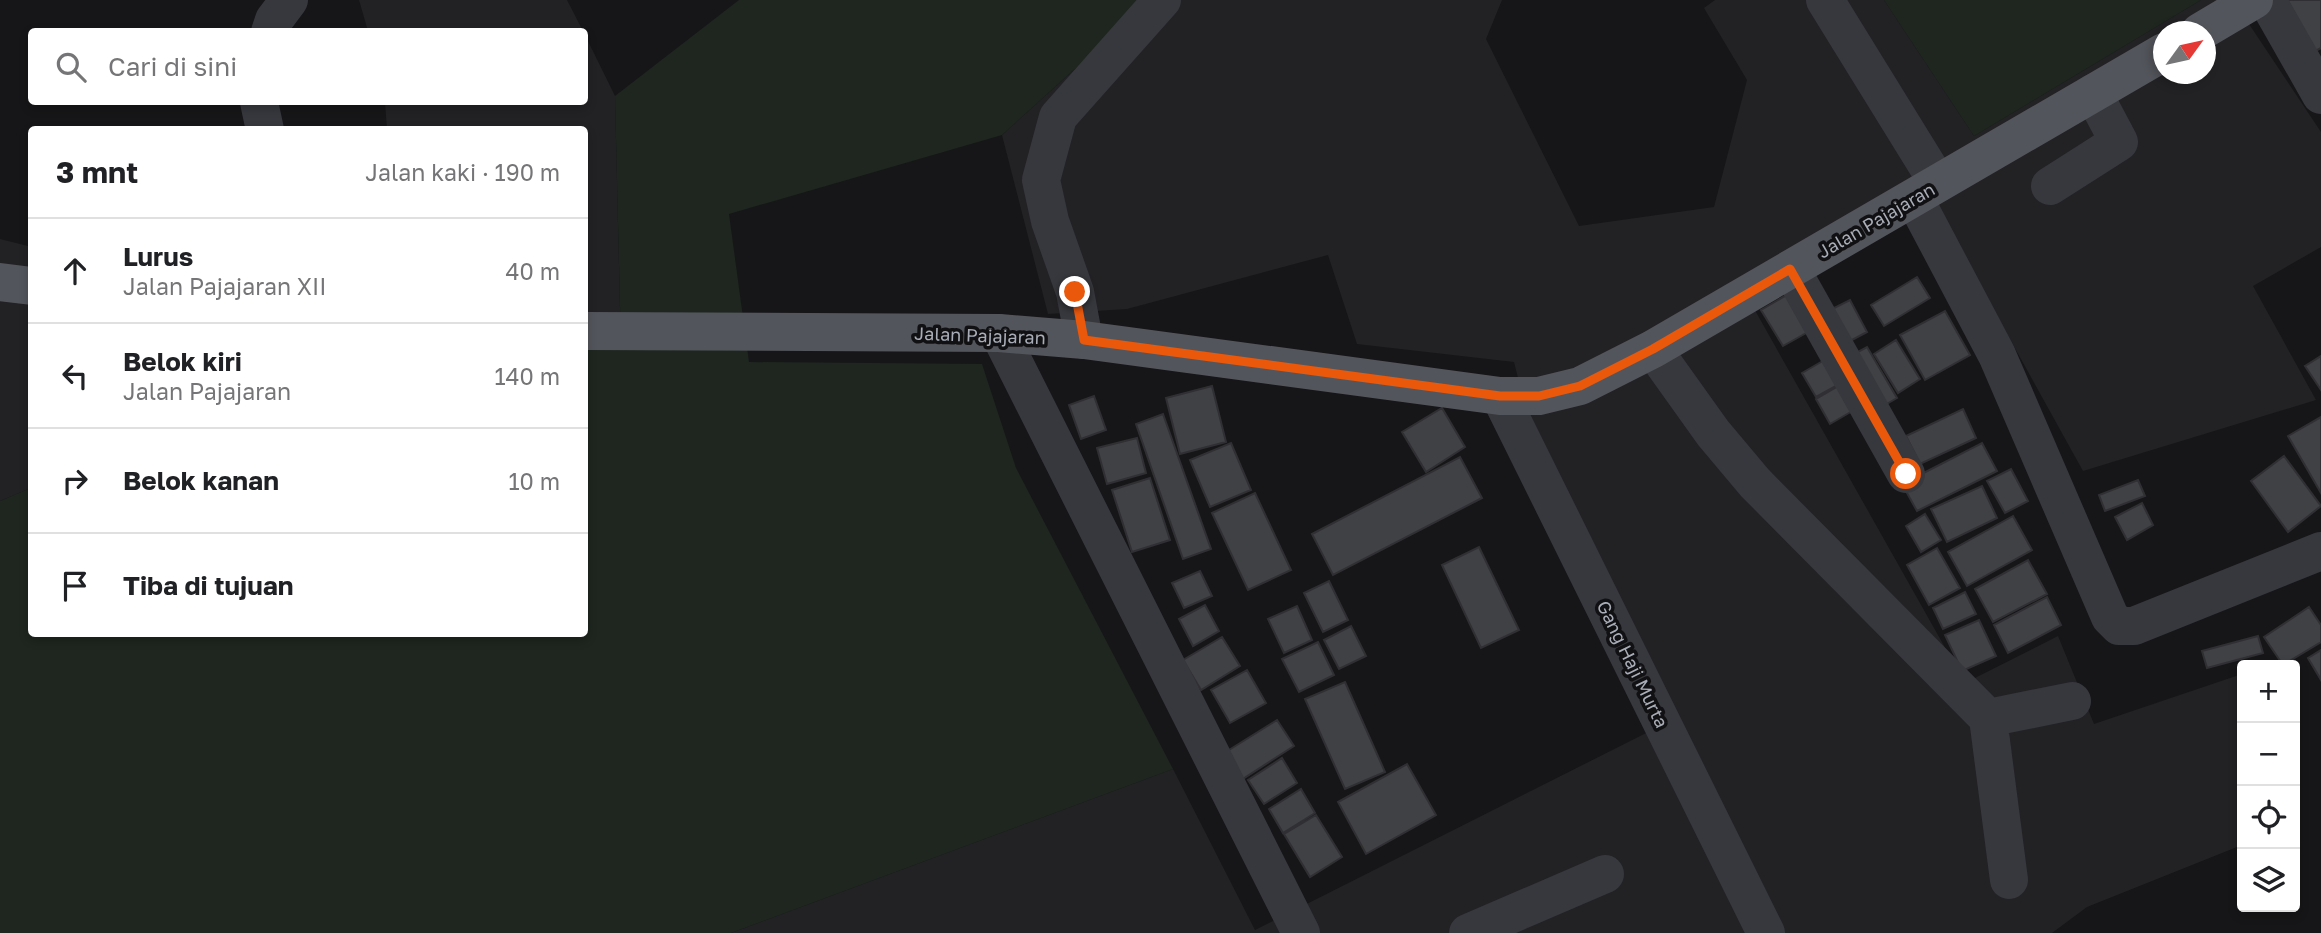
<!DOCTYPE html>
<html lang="id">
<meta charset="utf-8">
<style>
:root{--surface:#fff;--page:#f2f2f2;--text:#202124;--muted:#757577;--line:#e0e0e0}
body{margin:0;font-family:"Golos Text",sans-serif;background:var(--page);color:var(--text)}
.controls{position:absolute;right:21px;bottom:21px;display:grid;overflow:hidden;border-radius:7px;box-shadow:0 4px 10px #0003}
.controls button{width:63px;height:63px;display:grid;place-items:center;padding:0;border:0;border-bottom:2px solid var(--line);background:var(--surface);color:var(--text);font:35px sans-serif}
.compass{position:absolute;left:2153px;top:21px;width:63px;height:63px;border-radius:50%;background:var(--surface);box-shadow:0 4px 10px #0003;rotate:57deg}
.stop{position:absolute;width:21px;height:21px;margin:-16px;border:5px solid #ea580c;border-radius:50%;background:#fff}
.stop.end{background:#ea580c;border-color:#fff;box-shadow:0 2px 7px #0008}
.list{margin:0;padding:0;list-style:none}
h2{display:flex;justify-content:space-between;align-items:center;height:91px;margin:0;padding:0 28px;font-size:30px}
h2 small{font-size:23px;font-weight:400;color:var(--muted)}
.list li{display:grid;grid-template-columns:46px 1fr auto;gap:21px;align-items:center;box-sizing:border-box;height:105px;padding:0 28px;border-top:2px solid var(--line)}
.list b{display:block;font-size:26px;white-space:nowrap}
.list p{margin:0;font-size:23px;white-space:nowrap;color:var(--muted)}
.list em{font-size:23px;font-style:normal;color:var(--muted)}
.icon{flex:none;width:38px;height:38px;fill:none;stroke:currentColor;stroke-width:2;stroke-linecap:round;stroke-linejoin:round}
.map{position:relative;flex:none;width:2321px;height:933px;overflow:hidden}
.search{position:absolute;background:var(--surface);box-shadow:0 4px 10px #0003;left:28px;top:28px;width:560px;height:77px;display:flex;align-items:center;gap:18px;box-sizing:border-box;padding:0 24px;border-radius:7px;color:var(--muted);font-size:26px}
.panel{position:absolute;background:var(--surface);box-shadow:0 4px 10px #0003;left:28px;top:126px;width:560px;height:511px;border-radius:7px}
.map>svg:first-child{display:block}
.built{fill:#222225;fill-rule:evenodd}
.green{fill:#1e261f}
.building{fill:#404145;stroke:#303034;stroke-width:2}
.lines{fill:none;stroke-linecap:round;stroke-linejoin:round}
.minor{stroke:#37383d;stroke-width:38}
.major{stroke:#53555c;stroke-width:38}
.route{stroke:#ea580c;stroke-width:9}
.labels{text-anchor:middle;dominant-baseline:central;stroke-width:7;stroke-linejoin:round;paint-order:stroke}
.street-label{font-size:18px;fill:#a8adb8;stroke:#111113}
</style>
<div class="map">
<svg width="2321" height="933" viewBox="0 0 2321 933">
<rect width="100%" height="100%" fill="#161618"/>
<!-- built -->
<path class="built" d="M 359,0 L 567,0 L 583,31 L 368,31 Z
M 1151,0 L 1502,0 L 1486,39 L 1579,226 L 1714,207 L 1747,80 L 1704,8 L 1715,0 L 1884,0 L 1974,136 L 2201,0 L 2233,0 L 2321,132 L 2321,247 L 2253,286 L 2316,400 L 2083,471 L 1934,202 L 1752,305 L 1965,683 L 2058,636 L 2094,724 L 2242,674 L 2242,845 L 2087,907 L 2052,933 L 731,933 L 1173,769 L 1255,930 L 1666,723 L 1559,540 L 1514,362 L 1357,344 L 1328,255 L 1127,309 L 1048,314 L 1002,135 ZM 2164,32 L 2206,32 L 2206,74 L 2164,74 Z
M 585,35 L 615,96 L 621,349 L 585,350 L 584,130 L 387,129 L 385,102 L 584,102 Z
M 0,239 L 32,247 L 31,488 L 0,501 Z"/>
<!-- green -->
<path class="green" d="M 739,0 L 1151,0 L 1002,135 L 729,214 L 749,362 L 982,364 L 1016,468 L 1173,769 L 731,933 L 0,933 L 0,501 L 31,488 L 32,634 L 584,634 L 585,350 L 621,348 L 615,96 Z
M 1884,0 L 2201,0 L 1974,136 Z"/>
<!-- building -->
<path class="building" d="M 2289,0 L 2321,0 L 2321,48 L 2310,54 L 2284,3 Z
M 1917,277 L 1930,298 L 1884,326 L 1871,305 Z
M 1795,290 L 1817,327 L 1783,346 L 1761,310 Z
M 1850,300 L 1867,332 L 1839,347 L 1822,314 Z
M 1945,311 L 1970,355 L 1925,380 L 1900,335 Z
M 1896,340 L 1920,379 L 1898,393 L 1874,354 Z
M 1867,347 L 1897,398 L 1873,412 L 1843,360 Z
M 1833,355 L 1847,380 L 1816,397 L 1802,373 Z
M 2321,356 L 2321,390 L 2305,366 Z
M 1847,381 L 1861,406 L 1830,424 L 1816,399 Z
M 1212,386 L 1226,442 L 1180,454 L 1166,398 Z
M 1094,396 L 1106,430 L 1081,439 L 1069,405 Z
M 1442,408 L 1465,447 L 1426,472 L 1402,432 Z
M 1963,409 L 1976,438 L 1920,464 L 1906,436 Z
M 1163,414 L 1211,549 L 1183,559 L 1136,424 Z
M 2321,417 L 2321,493 L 2288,436 Z
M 1137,438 L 1146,473 L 1107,484 L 1097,448 Z
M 1231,443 L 1251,490 L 1210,507 L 1190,460 Z
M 1982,443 L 1997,471 L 1917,511 L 1902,484 Z
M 2284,456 L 2321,506 L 2288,532 L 2251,481 Z
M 1460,457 L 1482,498 L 1333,575 L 1312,534 Z
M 2011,469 L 2028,501 L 2005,513 L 1987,481 Z
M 1150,478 L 1170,540 L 1132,552 L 1112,490 Z
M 2138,480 L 2145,496 L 2105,511 L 2099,495 Z
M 1982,486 L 1997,518 L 1947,542 L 1931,509 Z
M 1255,493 L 1291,570 L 1248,590 L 1212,513 Z
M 2142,503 L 2153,525 L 2127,540 L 2115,517 Z
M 1925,514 L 1941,540 L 1921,552 L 1906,526 Z
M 2013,516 L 2032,550 L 1967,586 L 1948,552 Z
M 1479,547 L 1519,630 L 1481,648 L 1442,565 Z
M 1937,548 L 1960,588 L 1929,605 L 1907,565 Z
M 2028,560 L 2047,594 L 1993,622 L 1975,589 Z
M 1200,571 L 1212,596 L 1184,608 L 1172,583 Z
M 1329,581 L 1348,620 L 1323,632 L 1304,593 Z
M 1965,592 L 1976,614 L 1943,629 L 1933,608 Z
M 2047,597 L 2061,625 L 2008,653 L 1994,625 Z
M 1205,605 L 1219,631 L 1193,646 L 1179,619 Z
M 1297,606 L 1312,640 L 1284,653 L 1268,619 Z
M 2309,607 L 2321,625 L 2321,642 L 2283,665 L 2264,637 Z
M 1979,620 L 1996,656 L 1962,671 L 1945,635 Z
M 1351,626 L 1366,656 L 1339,669 L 1324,640 Z
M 2258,636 L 2263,653 L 2207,668 L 2202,651 Z
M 1222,637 L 1240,666 L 1201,690 L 1183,660 Z
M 1318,642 L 1334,675 L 1299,692 L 1282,659 Z
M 2321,650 L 2321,680 L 2308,658 Z
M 1247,670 L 1266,703 L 1230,723 L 1211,690 Z
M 1345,682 L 1385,772 L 1345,789 L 1305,699 Z
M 1277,720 L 1294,746 L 1238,782 L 1221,755 Z
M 1282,758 L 1297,783 L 1264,804 L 1248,780 Z
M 1407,764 L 1436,815 L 1366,854 L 1338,802 Z
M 1301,789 L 1315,813 L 1283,833 L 1269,809 Z
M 1316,815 L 1342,857 L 1310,877 L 1284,834 Z"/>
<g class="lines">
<!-- minor -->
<path class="minor" d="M 1825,0 L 1938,183
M 2267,0 L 2321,95
M 270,32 L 274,20 L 289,0
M 259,102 L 265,130
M 2050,186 L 2119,142 L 2093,93
M 1914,198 L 1997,355 L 2110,617 L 2119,626 L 2134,626 L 2321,551
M 1791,269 L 1906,474
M 999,333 L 1301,933
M 1084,340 L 1075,292 L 1050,221 L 1041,180 L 1058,117 L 1162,0
M 1653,349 L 1713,433 L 1755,483 L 1988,718 L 2072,701
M 1500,396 L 1766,933
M 1988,718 L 2009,880
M 1468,933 L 1605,874"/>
<!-- major -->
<path class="major" d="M 2200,32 L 2254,0
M 0,282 L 32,286
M 584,331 L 999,333 L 1084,340 L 1500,396 L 1539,396 L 1580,386 L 1653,349 L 2164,52"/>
</g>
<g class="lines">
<!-- route -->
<path class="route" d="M 1075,292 L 1084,340 L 1500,396 L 1539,396 L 1580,386 L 1653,349 L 1790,269 L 1906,474"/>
</g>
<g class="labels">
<!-- street labels -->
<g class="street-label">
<text transform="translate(1876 220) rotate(-30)">Jalan Pajajaran</text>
<text transform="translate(980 335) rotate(2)">Jalan Pajajaran</text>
<text transform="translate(1633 664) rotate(64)">Gang Haji Murta</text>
</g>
</g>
</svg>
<div class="controls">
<button>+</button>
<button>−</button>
<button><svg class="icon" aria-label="locate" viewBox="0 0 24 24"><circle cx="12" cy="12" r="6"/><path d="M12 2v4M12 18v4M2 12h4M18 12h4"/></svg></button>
<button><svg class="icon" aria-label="layers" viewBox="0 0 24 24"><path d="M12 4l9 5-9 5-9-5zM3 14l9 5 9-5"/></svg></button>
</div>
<svg class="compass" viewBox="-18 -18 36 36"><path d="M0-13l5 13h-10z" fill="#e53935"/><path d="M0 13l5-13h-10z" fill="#757577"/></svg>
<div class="stop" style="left:1906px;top:474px"></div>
<div class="stop end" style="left:1075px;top:292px"></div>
<div class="search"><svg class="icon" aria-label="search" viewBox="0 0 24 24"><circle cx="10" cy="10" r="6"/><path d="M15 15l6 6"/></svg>Cari di sini</div>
<section class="panel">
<h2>3 mnt<small>Jalan kaki · 190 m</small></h2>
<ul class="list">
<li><svg class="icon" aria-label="ahead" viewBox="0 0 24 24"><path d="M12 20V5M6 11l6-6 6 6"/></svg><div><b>Lurus</b><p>Jalan Pajajaran XII</p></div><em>40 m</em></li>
<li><svg class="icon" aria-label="left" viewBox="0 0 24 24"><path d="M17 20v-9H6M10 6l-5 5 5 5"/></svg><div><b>Belok kiri</b><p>Jalan Pajajaran</p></div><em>140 m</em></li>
<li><svg class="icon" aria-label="right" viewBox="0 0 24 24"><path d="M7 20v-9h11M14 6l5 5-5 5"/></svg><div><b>Belok kanan</b></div><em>10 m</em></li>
<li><svg class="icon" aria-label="arrive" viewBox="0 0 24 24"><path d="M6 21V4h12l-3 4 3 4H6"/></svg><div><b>Tiba di tujuan</b></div></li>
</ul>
</section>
</div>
